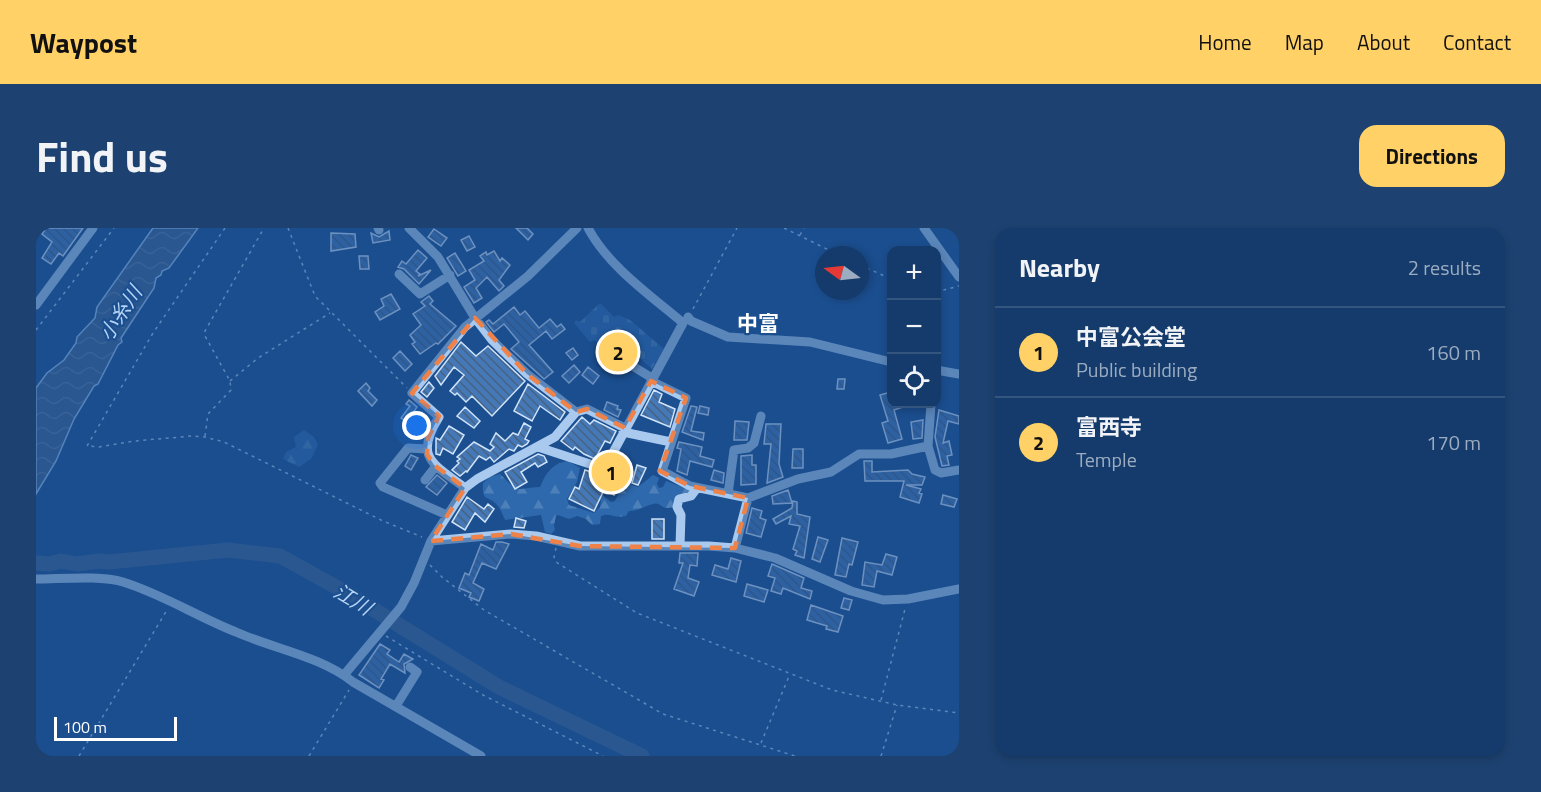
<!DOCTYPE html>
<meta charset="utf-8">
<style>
:root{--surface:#143b6b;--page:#1d4271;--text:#f1f3f6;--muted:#9dadc1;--line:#33557e;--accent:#ffd166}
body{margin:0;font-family:"Titillium Web","Noto Sans JP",sans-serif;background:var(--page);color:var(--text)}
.controls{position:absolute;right:18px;top:18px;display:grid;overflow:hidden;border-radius:12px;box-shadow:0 3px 9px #0003}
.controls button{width:54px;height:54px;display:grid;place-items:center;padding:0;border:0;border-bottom:2px solid var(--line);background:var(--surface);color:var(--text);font:30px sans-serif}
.compass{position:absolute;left:779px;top:18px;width:54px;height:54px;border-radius:50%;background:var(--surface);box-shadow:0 3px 9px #0003;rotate:285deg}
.scale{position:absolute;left:18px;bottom:15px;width:123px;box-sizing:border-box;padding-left:6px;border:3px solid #fff;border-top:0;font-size:16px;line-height:21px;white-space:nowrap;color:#fff;-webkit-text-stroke:4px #1b4f8f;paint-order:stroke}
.you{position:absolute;left:381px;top:198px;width:21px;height:21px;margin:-15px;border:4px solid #fff;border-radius:50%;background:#1a73e8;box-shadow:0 0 0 9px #1a73e833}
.badge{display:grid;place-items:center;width:39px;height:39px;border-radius:50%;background:var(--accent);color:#111;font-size:20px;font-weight:700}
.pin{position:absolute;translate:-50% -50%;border:3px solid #fff;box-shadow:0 2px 6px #0006}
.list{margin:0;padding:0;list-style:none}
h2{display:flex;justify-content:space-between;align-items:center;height:78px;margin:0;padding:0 24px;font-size:26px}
h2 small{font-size:20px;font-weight:400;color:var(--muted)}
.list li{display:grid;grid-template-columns:39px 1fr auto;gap:18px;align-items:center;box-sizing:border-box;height:90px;padding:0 24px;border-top:2px solid var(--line)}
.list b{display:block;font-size:22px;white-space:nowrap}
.list p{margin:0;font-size:20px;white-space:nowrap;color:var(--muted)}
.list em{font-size:20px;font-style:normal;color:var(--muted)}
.icon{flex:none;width:33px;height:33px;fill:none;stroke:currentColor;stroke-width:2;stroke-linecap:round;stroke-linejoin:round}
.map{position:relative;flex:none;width:923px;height:528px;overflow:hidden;border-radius:18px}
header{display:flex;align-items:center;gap:36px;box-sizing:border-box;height:84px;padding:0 30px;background:var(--accent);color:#111}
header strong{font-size:28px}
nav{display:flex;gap:33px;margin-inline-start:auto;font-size:21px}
.intro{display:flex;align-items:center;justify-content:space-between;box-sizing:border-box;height:144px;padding:0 36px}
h1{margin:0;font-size:42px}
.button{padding:15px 27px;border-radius:18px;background:var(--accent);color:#111;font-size:21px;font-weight:700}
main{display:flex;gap:36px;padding:0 36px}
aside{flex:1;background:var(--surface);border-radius:18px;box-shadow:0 3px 9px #0003}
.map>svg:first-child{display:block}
.forest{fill:url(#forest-firs)}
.cemetery{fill:url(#cemetery-stones)}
.water{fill:url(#water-waves);stroke:#9cc4f0;stroke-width:1.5}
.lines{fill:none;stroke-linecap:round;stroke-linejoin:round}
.river{stroke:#3c6290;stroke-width:15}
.building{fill:url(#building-back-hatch);stroke:#cfe3fa;stroke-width:1.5}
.path{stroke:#a9c9ee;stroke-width:1.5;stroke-dasharray:3 4.5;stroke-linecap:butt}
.minor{stroke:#a9c9ee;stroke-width:9}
.marked{fill:none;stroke:#ee8249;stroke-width:4.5;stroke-dasharray:12 8;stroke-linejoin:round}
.labels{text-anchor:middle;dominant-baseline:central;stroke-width:4.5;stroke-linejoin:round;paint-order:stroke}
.water-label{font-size:20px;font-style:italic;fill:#b5d3f5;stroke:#1b4f8f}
.quarter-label{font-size:21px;font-weight:bold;fill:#fff;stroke:#1b4f8f}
</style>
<header>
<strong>Waypost</strong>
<nav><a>Home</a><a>Map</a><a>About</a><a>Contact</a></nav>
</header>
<div class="intro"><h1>Find us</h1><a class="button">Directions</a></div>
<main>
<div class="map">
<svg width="923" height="528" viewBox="0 0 923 528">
<defs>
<pattern id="forest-firs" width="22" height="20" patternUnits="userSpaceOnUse" patternTransform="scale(1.5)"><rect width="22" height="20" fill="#2e69ad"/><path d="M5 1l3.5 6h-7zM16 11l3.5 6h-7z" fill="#4d80b9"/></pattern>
<pattern id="cemetery-stones" width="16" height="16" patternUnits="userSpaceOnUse" patternTransform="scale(1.5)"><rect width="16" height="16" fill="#2e69ad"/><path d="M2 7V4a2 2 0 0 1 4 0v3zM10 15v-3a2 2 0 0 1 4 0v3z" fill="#4d80b9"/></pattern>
<pattern id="water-waves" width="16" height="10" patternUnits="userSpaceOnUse" patternTransform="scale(1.5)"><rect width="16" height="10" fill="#3c6290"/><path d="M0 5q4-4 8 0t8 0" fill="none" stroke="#597aa1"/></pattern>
<pattern id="building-back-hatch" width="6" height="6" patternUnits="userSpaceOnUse" patternTransform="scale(1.5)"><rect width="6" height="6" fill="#4478b7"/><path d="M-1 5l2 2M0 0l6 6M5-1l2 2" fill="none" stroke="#486282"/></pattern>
</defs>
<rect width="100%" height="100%" fill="#1b4f8f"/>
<!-- forest -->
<path class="forest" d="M 268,202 L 278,209 L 282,217 L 275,231 L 263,239 L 247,231 L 250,224 L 260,219 L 258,209 Z
M 532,233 L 544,240 L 541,254 L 531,271 L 533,277 L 558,285 L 564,279 L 565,273 L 562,269 L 564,265 L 575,274 L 579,273 L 587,257 L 593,256 L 602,259 L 617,247 L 623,250 L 621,256 L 623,260 L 627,259 L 630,253 L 654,262 C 649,269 641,281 631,280 C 625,280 624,274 617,276 C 608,278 603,283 593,283 L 590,288 C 578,291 574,284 565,288 L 564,296 L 556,297 L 550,291 L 541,288 L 533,291 L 522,287 L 520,288 L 518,297 L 519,302 L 515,306 L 509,304 L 505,287 L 469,292 C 467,287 465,282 462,278 C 452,266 446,276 447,255 L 454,249 L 464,246 C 485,267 478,260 504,259 C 510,244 517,235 532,233 Z"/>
<!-- cemetery -->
<path class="cemetery" d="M 564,75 L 578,89 L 582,87 L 594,92 L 628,121 L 616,141 L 580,109 L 570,122 L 558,112 L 554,114 L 538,95 L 540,92 L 544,94 Z"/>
<!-- water -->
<path class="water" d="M 117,0 L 162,0 L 133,40 L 126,43 L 125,47 L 120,50 L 118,60 L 85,110 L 86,114 L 82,117 L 62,156 L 58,158 L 38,191 L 20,233 L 0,266 L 0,160 L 11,145 L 28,132 L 40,115 L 41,109 L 59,90 L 61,79 Z"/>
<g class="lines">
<!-- river -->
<path class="river" d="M 0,335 L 13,336 L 25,333 L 41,336 L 63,333 L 73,334 L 192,322 L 244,328 L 311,365 L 463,459 L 606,528"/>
</g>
<!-- building -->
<path class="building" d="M 10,0 L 47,0 L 27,28 L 23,25 L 15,36 L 6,30 L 16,14 L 6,6 Z
M 480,0 L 491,0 L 497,6 L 492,12 Z
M 398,1 L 411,10 L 405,18 L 392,9 Z
M 353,3 L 354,12 L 337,15 L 335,5 L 343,9 Z
M 295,5 L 319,6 L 320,19 L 295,23 Z
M 433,8 L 439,19 L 431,23 L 425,12 Z
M 382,22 L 391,30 L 380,43 L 384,46 L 382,48 L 395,42 L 383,56 L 368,41 L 362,39 L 366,33 L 370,36 Z
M 458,23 L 464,33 L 466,30 L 474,37 L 463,52 L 468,58 L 463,63 L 451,49 L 440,60 L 446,70 L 438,75 L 428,59 L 439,52 L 433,42 L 448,33 L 444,28 L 450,24 L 451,27 Z
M 419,25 L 430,43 L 422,48 L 411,30 Z
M 323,28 L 332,28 L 333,41 L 324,41 Z
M 355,66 L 364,81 L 344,92 L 339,84 L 348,78 L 345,71 Z
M 393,68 L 397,73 L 394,76 L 420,98 L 402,116 L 400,115 L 384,126 L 376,116 L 379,114 L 374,107 L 385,97 L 377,86 L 389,78 L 385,74 Z
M 478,79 L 484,87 L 489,83 L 503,100 L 514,91 L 521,99 L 525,96 L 529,101 L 516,111 L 510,103 L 493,117 L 517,144 L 508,151 L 475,121 L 483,114 L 468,96 L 458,104 L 450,94 L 453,92 L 457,96 Z
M 425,114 L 440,128 L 452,118 L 489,153 L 456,188 L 436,168 L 430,174 L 421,165 L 419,167 L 414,163 L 428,147 L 418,139 L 405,157 L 399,148 Z
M 583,115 L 591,120 L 580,137 L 572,131 Z
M 537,120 L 542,127 L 536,132 L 530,125 Z
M 364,123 L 376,136 L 369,143 L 357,130 Z
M 538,137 L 544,144 L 533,155 L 526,148 Z
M 552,139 L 563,148 L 557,156 L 546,147 Z
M 802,151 L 809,151 L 808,161 L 801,161 Z
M 393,154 L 398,160 L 391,169 L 385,164 Z
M 330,155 L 334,160 L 332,163 L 341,172 L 336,178 L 322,163 Z
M 492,156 L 529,184 L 524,192 L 504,178 L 496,193 L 478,183 Z
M 618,162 L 626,166 L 623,174 L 639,181 L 634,199 L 605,187 Z
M 855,164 L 855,176 L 873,176 L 873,177 L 858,182 L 866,211 L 852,215 L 846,195 L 852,193 L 844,167 Z
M 373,172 L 381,179 L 377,185 L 388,193 L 383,202 L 365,190 L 374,178 L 370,176 Z
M 571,174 L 582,178 L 581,181 L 585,182 L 582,189 L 568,182 Z
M 655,178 L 661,179 L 655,203 L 668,205 L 667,212 L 646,204 Z
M 664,178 L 673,180 L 672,187 L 662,185 Z
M 429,179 L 444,193 L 438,200 L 421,188 Z
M 903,182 L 923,188 L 923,196 L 912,193 L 907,215 L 913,213 L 916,227 L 911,228 L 913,237 L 906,238 L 899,209 Z
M 546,189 L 554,196 L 558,192 L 580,203 L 574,215 L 569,213 L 559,231 L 548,226 L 539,219 L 537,222 L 525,213 Z
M 887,192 L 886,210 L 877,211 L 875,194 Z
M 699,193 L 713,194 L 711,212 L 698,212 Z
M 488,195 L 495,199 L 489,211 L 493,213 L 491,216 L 486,219 L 482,217 L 478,223 L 473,221 L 458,234 L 454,229 L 450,232 L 443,228 L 431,244 L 430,243 L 424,248 L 416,242 L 423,235 L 421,233 L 424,231 L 421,229 L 438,214 L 454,223 L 458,219 L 454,216 L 460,205 L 469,213 L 477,205 L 482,207 Z
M 730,196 L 745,196 L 743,236 L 747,249 L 731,255 L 735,216 L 728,216 Z
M 413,198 L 428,207 L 417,226 L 407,220 L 404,227 L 400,226 L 400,210 L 404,212 Z
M 643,214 L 666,219 L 664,228 L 678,232 L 676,239 L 654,233 L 651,247 L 641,243 L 645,221 L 641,220 Z
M 757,221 L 767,221 L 767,240 L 756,240 Z
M 502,226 L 508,228 L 511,234 L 502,239 L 499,235 L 485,244 L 491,254 L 479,261 L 469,244 Z
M 375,227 L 382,230 L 375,242 L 369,238 Z
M 716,227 L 716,237 L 720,237 L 720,256 L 705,257 L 705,228 Z
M 580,232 L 585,235 L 582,245 L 572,240 Z
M 828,233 L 836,233 L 836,244 L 872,242 L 876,246 L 889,249 L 886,257 L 870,257 L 885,261 L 883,265 L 886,266 L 883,275 L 864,269 L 868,253 L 829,253 Z
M 601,237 L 610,240 L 602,257 L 596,255 Z
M 549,242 L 579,251 L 575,257 L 581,260 L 578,267 L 568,262 L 558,283 L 533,271 L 539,259 L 543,261 Z
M 678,242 L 688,245 L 687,255 L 675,252 Z
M 401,247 L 411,255 L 401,267 L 390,259 Z
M 752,262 L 756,275 L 737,276 L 736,268 Z
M 907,267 L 921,271 L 918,279 L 905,276 Z
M 431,269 L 448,281 L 452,276 L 458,281 L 449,294 L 439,285 L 429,302 L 416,294 Z
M 757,273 L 761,274 L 761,286 L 774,289 L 768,330 L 759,327 L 761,323 L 757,321 L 764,298 L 753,296 L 755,288 L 740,296 L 737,291 L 756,280 Z
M 716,280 L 726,283 L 724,290 L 730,292 L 725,309 L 710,305 Z
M 480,290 L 490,293 L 488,300 L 478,299 Z
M 616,291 L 628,291 L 628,311 L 616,311 Z
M 782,309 L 792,312 L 784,334 L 776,331 Z
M 806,310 L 822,314 L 816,337 L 813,336 L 810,349 L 799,347 Z
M 460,314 L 466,314 L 473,316 L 460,341 L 446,335 L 437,355 L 448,361 L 443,373 L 433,369 L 435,365 L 423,360 L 429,345 L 433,347 L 445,316 L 457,322 Z
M 644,325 L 662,325 L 661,338 L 654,337 L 652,350 L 663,354 L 658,368 L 638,361 L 647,335 L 643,335 Z
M 850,326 L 861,329 L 856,347 L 841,343 L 838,359 L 826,357 L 829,334 L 846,337 Z
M 695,330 L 705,333 L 700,354 L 676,347 L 679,337 L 692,341 Z
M 736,336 L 768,350 L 765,360 L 776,363 L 774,371 L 747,360 L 745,366 L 735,363 L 739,350 L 732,348 Z
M 711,356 L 732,362 L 728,374 L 708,368 Z
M 808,370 L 816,372 L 813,382 L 805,380 Z
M 775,377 L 807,388 L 802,404 L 790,401 L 791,398 L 771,392 Z
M 344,416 L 354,422 L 351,426 L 363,434 L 368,426 L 377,431 L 368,436 L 369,445 L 354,436 L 345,451 L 348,452 L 343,460 L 323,447 Z"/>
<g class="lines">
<!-- path -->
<path class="path" d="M 189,0 L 117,105 L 51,218 L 63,219 L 99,213 L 156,208 L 169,209 L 188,214 L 347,293 L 386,309
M 252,0 L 279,68 L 371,160
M 748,0 L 803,27
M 764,7 L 768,0
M 824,37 L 855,51
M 900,64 L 923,58
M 657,81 L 701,0
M 0,102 L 78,0
M 194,153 L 222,130 L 294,85
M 169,208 L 172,186 L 195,162 L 194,153 L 169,108 L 169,103 L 228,0
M 520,320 L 518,329 L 520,334 L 601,385 L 796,462 L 861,477 L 923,485
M 394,337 L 406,349 L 448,382 L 627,486 L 759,528
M 350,408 L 447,467 L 567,528
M 845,472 L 869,381
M 725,515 L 754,446
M 43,528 L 131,382
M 273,528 L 313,462
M 845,528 L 861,477"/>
<!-- minor -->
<path class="minor" d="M 342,0 L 343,2
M 373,0 L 402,29 L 439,90 L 456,112 L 491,146 L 540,184
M 888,0 L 923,49
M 363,46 L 384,66 L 414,47
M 0,77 L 57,0
M 652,89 L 655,93 L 692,109 L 774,114 L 855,134
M 590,134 L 616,150
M 900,142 L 923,146
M 615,153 L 650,170 L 626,243 L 654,258 L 712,270 L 762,251 L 795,244 L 823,226 L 855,226 L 892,218
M 895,176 L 892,218 L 899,242 L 905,245 L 923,242
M 587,204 L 635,214
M 502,219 L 560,238 L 573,232 L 647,95 C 614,67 572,38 552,0
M 391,221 L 372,220 L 344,255 L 347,259 L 411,287
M 389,252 L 400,238
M 429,260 C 398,236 377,230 403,189 L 376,165 L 429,99 L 492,48 L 541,0
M 692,266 L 698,222 L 712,220 L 718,215 L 725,188
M 395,313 L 475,306 L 500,308 L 544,318 L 673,318 L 699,320 L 739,330 L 815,363 L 847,372 L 872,371 L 923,361
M 644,318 L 645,287 L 641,279 L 643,271 L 655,268 L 661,260
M 699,320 L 712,270
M 0,351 C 25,351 64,347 87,354 C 126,366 162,389 200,404 C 238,421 284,428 317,454 L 445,528
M 308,447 L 365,379 L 378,355 L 395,313 L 429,260 L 441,251 L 519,209 L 540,184 L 551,181 L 589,200
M 360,478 L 381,444 L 374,439"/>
</g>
<!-- marked area -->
<path d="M0 0H923V528H0ZM 439,90 L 491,146 L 540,184 L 551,181 L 589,200 L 615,153 L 650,170 L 624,243 L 654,258 L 712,270 L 699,320 L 544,318 L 475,306 L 395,313 L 429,260 L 398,237 L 391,226 L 392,210 L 403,188 L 376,165 Z" fill="#1b4f8f" fill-opacity=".55" fill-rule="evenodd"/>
<path class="marked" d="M 439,90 L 491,146 L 540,184 L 551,181 L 589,200 L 615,153 L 650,170 L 624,243 L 654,258 L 712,270 L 699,320 L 544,318 L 475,306 L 395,313 L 429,260 L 398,237 L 391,226 L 392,210 L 403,188 L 376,165 Z"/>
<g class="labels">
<!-- water labels -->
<g class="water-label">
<text transform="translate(84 85) rotate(-57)">小糸川</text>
<text transform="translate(317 371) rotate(31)">江川</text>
</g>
<!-- quarter labels -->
<g class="quarter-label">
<text x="722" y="95">中富</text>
</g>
</g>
</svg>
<div class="controls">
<button>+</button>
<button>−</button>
<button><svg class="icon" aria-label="locate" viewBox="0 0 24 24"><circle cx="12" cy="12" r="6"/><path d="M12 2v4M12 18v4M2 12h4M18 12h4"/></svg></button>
</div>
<svg class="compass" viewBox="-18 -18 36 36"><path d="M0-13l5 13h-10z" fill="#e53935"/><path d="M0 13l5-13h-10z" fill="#9dadc1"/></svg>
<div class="scale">100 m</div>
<div class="you"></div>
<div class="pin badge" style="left:575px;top:244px">1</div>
<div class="pin badge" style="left:582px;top:124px">2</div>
</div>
<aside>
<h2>Nearby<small>2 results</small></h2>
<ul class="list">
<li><span class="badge">1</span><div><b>中富公会堂</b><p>Public building</p></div><em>160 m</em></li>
<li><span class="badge">2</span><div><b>富西寺</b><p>Temple</p></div><em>170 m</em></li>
</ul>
</aside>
</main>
